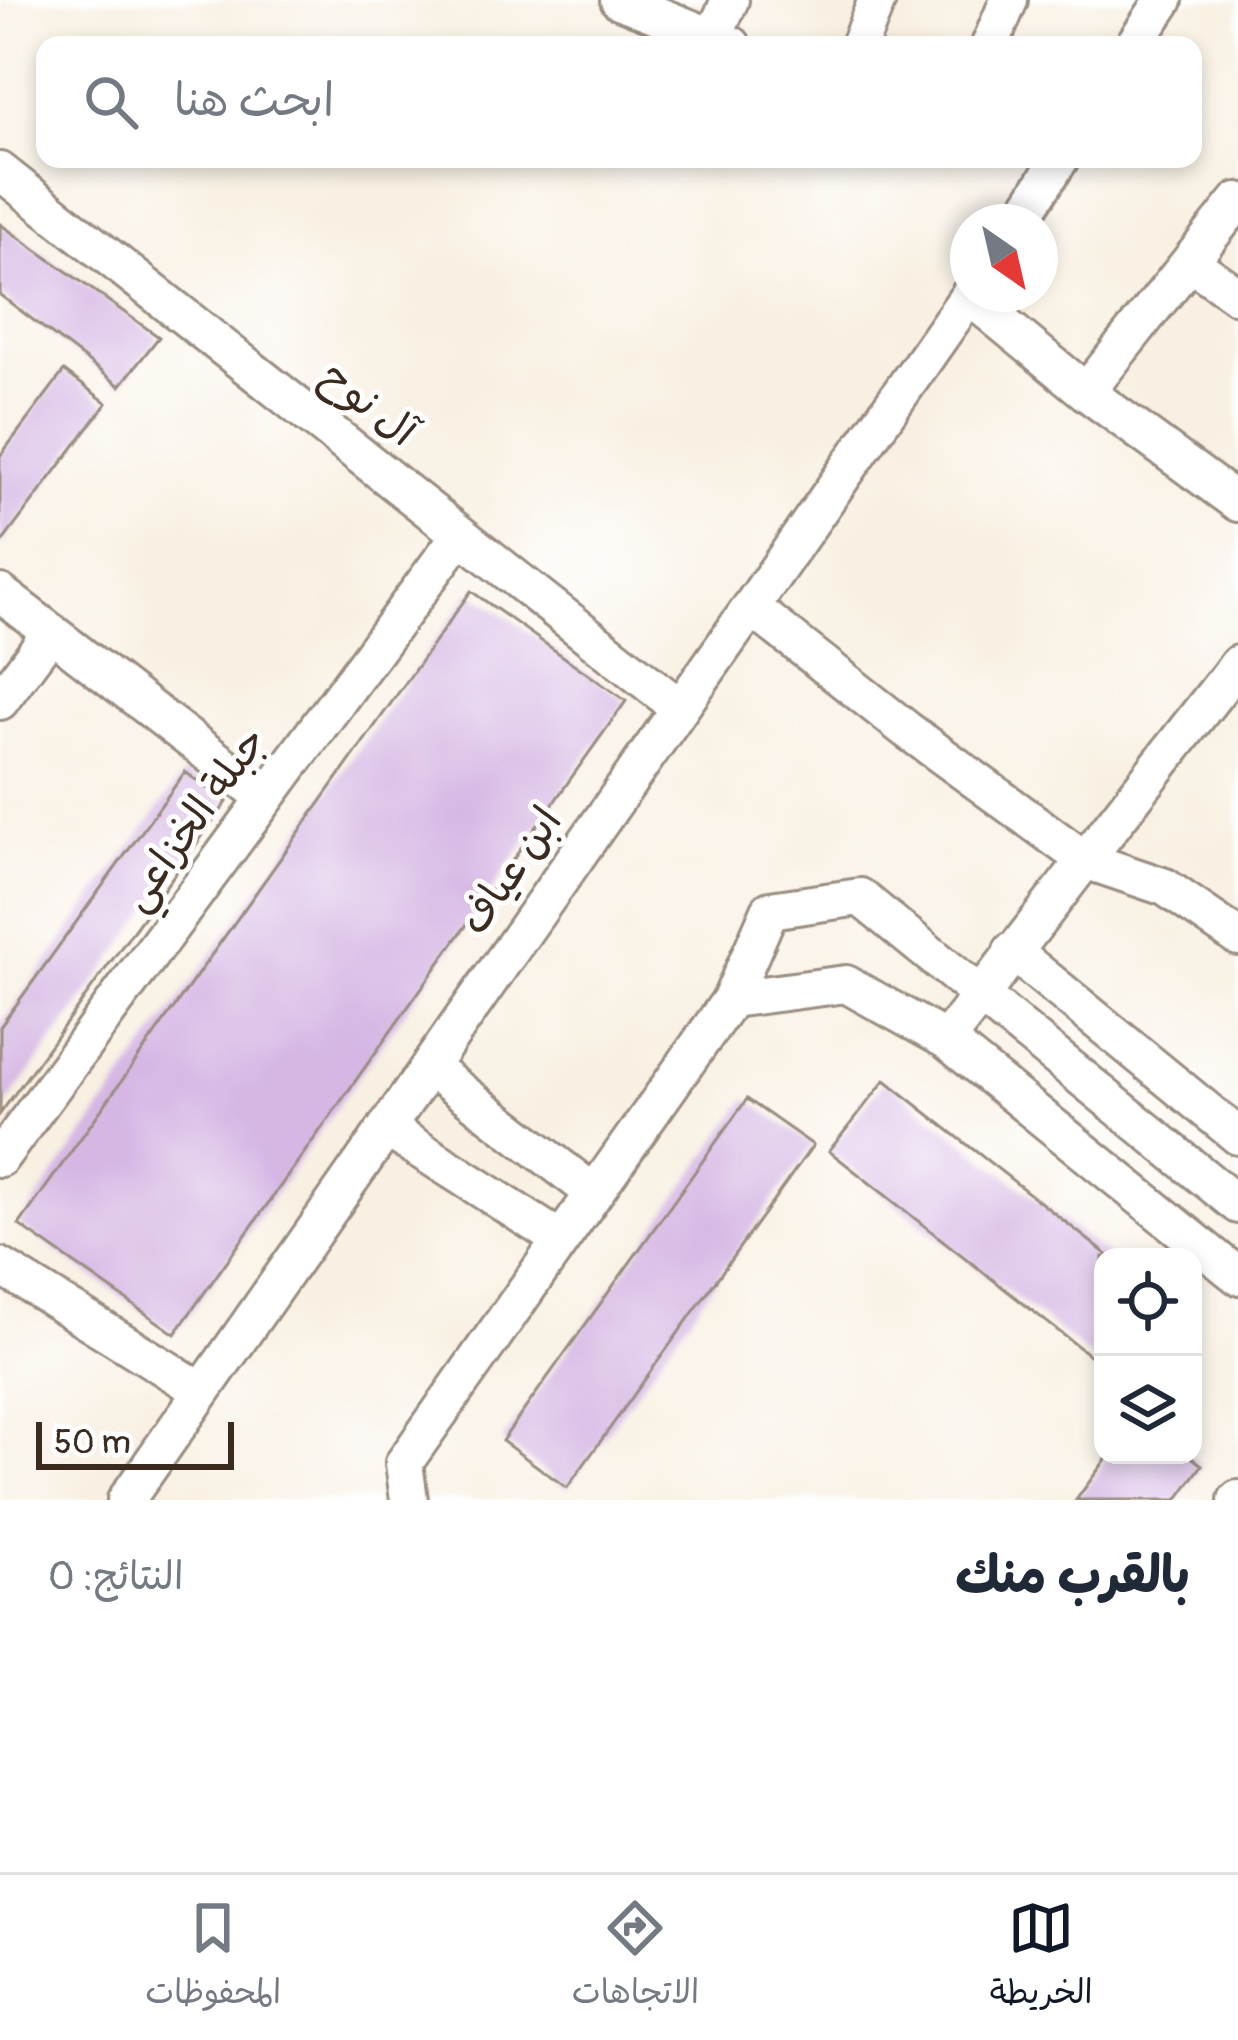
<!DOCTYPE html>
<html lang="ar">
<meta charset="utf-8">
<style>
:root{--surface:#fff;--page:#f2f2f3;--text:#1f2937;--muted:#747a83;--line:#e0e1e3;--accent:#111827}
body{margin:0;font-family:Pangolin,"Playpen Sans Arabic",sans-serif;background:var(--page);color:var(--text);direction:rtl}
.controls{position:absolute;right:36px;bottom:36px;display:grid;overflow:hidden;border-radius:24px;box-shadow:0 6px 18px #0003}
.controls button{width:108px;height:108px;display:grid;place-items:center;padding:0;border:0;border-bottom:3px solid var(--line);background:var(--surface);color:var(--text);font:60px sans-serif}
.compass{position:absolute;left:950px;top:204px;width:108px;height:108px;border-radius:50%;background:var(--surface);box-shadow:0 6px 18px #0003;rotate:146deg}
.scale{position:absolute;left:36px;bottom:30px;width:198px;box-sizing:border-box;padding-left:12px;border:6px solid #3b2a1e;border-top:0;font-size:33px;line-height:42px;white-space:nowrap;color:#3b2a1e;-webkit-text-stroke:9px #fff;paint-order:stroke}
.list{margin:0;padding:0;list-style:none}
h2{display:flex;justify-content:space-between;align-items:center;height:156px;margin:0;padding:0 48px;font-size:51px}
h2 small{font-size:39px;font-weight:400;color:var(--muted)}
.icon{flex:none;width:66px;height:66px;fill:none;stroke:currentColor;stroke-width:2;stroke-linecap:round;stroke-linejoin:round}
.map{position:relative;flex:none;width:1238px;height:1500px;overflow:hidden;direction:ltr}
.search{position:absolute;background:var(--surface);box-shadow:0 6px 18px #0003;left:36px;right:36px;top:36px;height:132px;display:flex;align-items:center;gap:30px;box-sizing:border-box;padding:0 42px;border-radius:24px;color:var(--muted);font-size:45px}
.sheet{height:372px;background:var(--surface)}
nav{display:flex;justify-content:space-around;align-items:center;box-sizing:border-box;height:168px;border-top:3px solid var(--line);background:var(--surface);font-size:33px;color:var(--muted)}
nav a{display:grid;justify-items:center;gap:6px}
nav .on{color:var(--accent)}
.map>svg:first-child{display:block}
.building{fill:#d6b7e4}
.lines{fill:none;stroke-linecap:round;stroke-linejoin:round}
.minor-casing{stroke:#9a8d80;stroke-width:42}
.minor{stroke:#fff;stroke-width:36}
.labels{text-anchor:middle;dominant-baseline:central;stroke-width:10;stroke-linejoin:round;paint-order:stroke}
.street-label{font-size:42px;fill:#3b2a1e;stroke:#fff}
</style>
<div class="map">
<svg width="1238" height="1500" viewBox="0 0 1238 1500">
<rect width="100%" height="100%" fill="#fff"/>
<filter id="ink" filterUnits="userSpaceOnUse"><feTurbulence type="fractalNoise" baseFrequency=".00833" numOctaves="2"/><feDisplacementMap in="SourceGraphic" scale="24" xChannelSelector="R" yChannelSelector="G"/><feConvolveMatrix kernelMatrix="1 2 1 2 8 2 1 2 1" color-interpolation-filters="sRGB"/></filter>
<filter id="wash" filterUnits="userSpaceOnUse"><feTurbulence type="fractalNoise" baseFrequency=".004" numOctaves="4" result="noise"/><feDisplacementMap in="SourceGraphic" scale="48" xChannelSelector="R" yChannelSelector="G"/><feGaussianBlur stdDeviation="2.7" result="paint"/><feColorMatrix in="noise" values="0 0 0 0 0 0 0 0 0 0 0 0 0 0 0 0 0 1.4 0 .05"/><feComposite in="paint" operator="in"/></filter>
<g filter="url(#wash)">
<rect width="100%" height="100%" fill="#f8f0e2"/>
<g id="blocks">
<!-- building -->
<path class="building" d="M 0,224 L 159,337 L 120,386 L 0,295 Z
M 64,371 L 107,403 L 0,545 L 0,456 Z
M 471,591 L 626,701 L 175,1334 L 19,1225 Z
M 185,772 L 227,802 L 0,1114 L 0,1027 Z
M 885,1080 L 1110,1257 L 1103,1257 L 1103,1366 L 829,1151 Z
M 747,1099 L 813,1145 L 567,1488 L 502,1441 Z
M 1109,1455 L 1189,1455 L 1202,1465 L 1177,1500 L 1076,1500 Z"/>
</g>
</g>
<g filter="url(#ink)">
<use href="#blocks" fill-opacity="0" stroke="#9a8d80" stroke-width="3"/>
<g class="lines">
<defs>
<path id="minor" d="M 619,0 L 732,45
M 713,37 L 730,0
M 859,45 L 877,0
M 990,45 L 1009,0
M 1134,45 L 1164,0
M 0,171 L 680,708
M 1019,222 L 1060,159
M 1190,262 L 1238,296
M 969,296 L 1086,392 L 1238,503
M 1086,392 L 1238,201
M 0,593 L 266,798
M 751,607 L 907,730 L 1085,860 L 946,1040
M 1238,664 L 1085,860 L 1165,887 L 1238,937
M 0,701 L 51,632
M 1012,951 L 1238,1136
M 731,999 L 770,910 L 860,897 L 1238,1205
M 429,1067 L 594,1193
M 386,1128 L 561,1240
M 0,1158 L 460,535
M 0,1266 L 202,1391
M 126,1500 L 970,294
M 409,1500 L 404,1463 L 731,999 L 846,984 L 946,1040 L 1238,1276
M 1237,1500 L 1238,1499"/>
</defs>
<!-- minor casing -->
<use href="#minor" class="minor-casing"/>
<!-- minor -->
<use href="#minor" class="minor"/>
</g>
</g>
<g class="labels">
<!-- street labels -->
<g class="street-label">
<text transform="translate(368 404) rotate(38)">آل نوح</text>
<text transform="translate(194 819) rotate(-54)">جبلة الخزاعي</text>
<text transform="translate(511 871) rotate(-55)">ابن عياف</text>
</g>
</g>
</svg>
<div class="controls">
<button><svg class="icon" aria-label="locate" viewBox="0 0 24 24"><circle cx="12" cy="12" r="6"/><path d="M12 2v4M12 18v4M2 12h4M18 12h4"/></svg></button>
<button><svg class="icon" aria-label="layers" viewBox="0 0 24 24"><path d="M12 4l9 5-9 5-9-5zM3 14l9 5 9-5"/></svg></button>
</div>
<svg class="compass" viewBox="-18 -18 36 36"><path d="M0-13l5 13h-10z" fill="#e53935"/><path d="M0 13l5-13h-10z" fill="#747a83"/></svg>
<div class="scale">50 m</div>
<div class="search"><svg class="icon" aria-label="search" viewBox="0 0 24 24"><circle cx="10" cy="10" r="6"/><path d="M15 15l6 6"/></svg>ابحث هنا</div>
</div>
<section class="sheet">
<h2>بالقرب منك<small>النتائج: 0</small></h2>
<ul class="list">
</ul>
</section>
<nav>
<a class="on"><svg class="icon" aria-label="map" viewBox="0 0 24 24"><path d="M3 6l6-2 6 2 6-2v14l-6 2-6-2-6 2zM9 4v14M15 6v14"/></svg>الخريطة</a>
<a><svg class="icon" aria-label="directions" viewBox="0 0 24 24"><path d="M12 3l9 9-9 9-9-9zM9 14v-3h6M13 9l2 2-2 2"/></svg>الاتجاهات</a>
<a><svg class="icon" aria-label="saved" viewBox="0 0 24 24"><path d="M7 4h10v16l-5-4-5 4z"/></svg>المحفوظات</a>
</nav>
